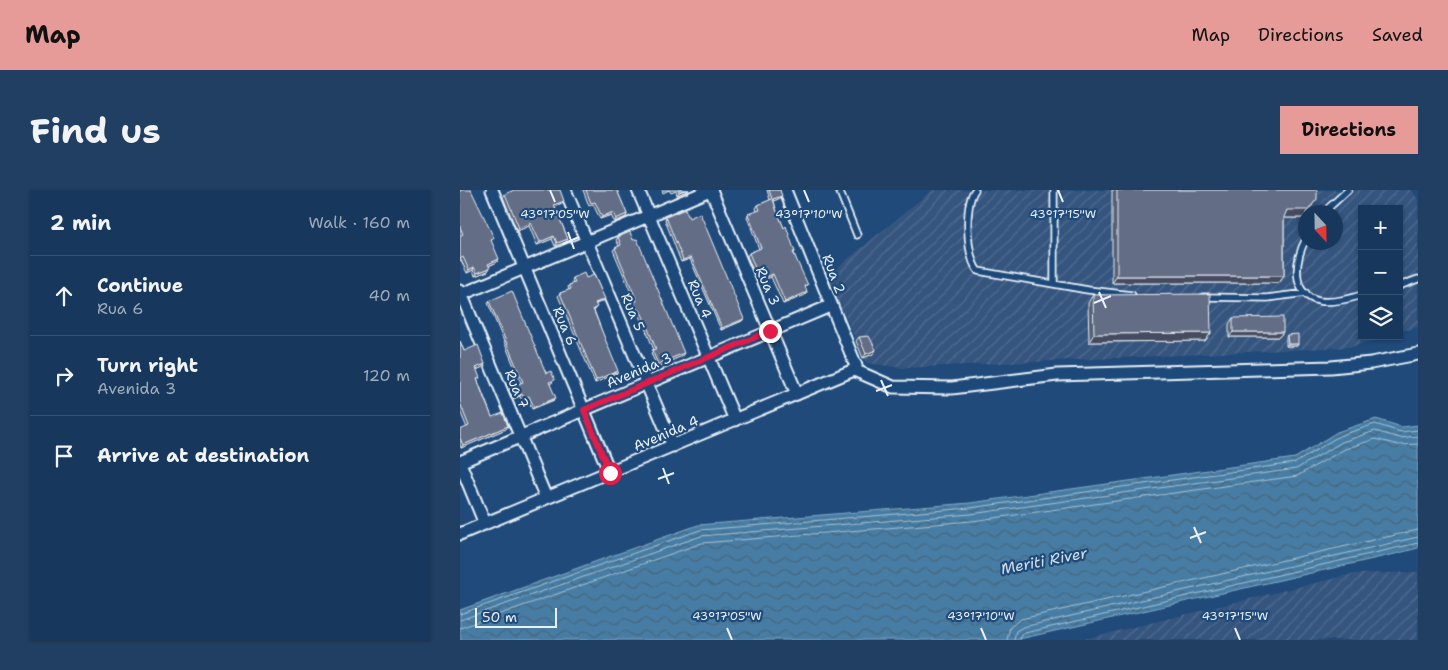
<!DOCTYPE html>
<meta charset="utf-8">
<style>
:root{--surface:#17385c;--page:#203f62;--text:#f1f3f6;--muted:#9eacbb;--line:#365272;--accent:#e69b98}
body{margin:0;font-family:"Shantell Sans",sans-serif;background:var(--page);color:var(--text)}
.controls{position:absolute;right:15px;top:15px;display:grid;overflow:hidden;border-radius:0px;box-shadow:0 1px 4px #0004}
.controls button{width:45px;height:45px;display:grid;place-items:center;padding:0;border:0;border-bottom:1px solid var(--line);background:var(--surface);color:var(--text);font:25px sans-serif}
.compass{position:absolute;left:838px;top:15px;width:45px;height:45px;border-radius:50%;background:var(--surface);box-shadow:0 1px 4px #0004;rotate:158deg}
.scale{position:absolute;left:15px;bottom:12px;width:82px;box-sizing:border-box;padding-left:5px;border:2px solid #e8f1f8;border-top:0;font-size:14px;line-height:18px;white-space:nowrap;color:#e8f1f8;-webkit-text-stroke:4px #1f4a7a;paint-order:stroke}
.stop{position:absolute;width:15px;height:15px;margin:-11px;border:4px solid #e11d48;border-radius:50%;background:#fff}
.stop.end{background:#e11d48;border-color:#fff;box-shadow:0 1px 5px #0008}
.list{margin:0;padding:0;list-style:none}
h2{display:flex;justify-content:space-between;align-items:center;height:65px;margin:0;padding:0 20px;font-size:21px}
h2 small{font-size:16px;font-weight:400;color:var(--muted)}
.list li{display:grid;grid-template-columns:32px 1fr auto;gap:15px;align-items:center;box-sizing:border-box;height:80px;padding:0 20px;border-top:1px solid var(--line)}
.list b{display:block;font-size:19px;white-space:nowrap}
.list p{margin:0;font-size:16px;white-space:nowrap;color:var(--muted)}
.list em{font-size:16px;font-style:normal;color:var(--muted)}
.icon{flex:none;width:28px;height:28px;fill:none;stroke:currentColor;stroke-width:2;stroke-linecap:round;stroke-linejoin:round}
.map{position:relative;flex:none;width:958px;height:450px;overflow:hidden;border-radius:0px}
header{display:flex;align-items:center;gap:30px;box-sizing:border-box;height:70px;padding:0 25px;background:var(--accent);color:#111}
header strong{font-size:24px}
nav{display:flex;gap:28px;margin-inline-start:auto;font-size:18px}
.intro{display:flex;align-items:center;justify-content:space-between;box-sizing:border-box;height:120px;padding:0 30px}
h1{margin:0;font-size:35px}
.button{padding:12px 22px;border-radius:0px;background:var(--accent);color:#111;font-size:18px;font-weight:700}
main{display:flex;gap:30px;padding:0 30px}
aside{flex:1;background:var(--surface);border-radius:0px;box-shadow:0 1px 4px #0004}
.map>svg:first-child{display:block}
.industrial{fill:url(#industrial-furrows);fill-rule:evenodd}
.water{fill:url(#water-waves);stroke:#87abc6}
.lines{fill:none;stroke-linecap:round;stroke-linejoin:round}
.shore{stroke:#a8c3d6;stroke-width:1}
.service-casing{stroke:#e8f1f8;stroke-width:9}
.minor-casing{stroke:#e8f1f8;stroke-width:15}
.service{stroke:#1f4a7a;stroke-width:5.5}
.minor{stroke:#1f4a7a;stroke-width:11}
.wall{fill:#565e73;stroke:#e8f1f8}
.shaded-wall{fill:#464c5e;stroke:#e8f1f8}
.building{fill:#646d86;stroke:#e8f1f8}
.route{stroke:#e11d48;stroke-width:6}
.ticks{fill:none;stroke:#e8f1f8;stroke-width:2}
.labels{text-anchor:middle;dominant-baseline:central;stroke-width:4.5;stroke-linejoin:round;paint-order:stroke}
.street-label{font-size:14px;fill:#e8f1f8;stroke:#1f4a7a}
.water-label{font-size:15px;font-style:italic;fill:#d0e0eb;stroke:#1f4a7a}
.ticks-label{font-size:12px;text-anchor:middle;fill:#e8f1f8;stroke:#1f4a7a;stroke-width:4.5;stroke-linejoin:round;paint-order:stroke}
</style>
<header>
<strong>Map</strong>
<nav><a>Map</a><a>Directions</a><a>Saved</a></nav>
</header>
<div class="intro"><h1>Find us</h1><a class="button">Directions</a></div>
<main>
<aside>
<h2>2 min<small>Walk · 160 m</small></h2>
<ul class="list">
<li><svg class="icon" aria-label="ahead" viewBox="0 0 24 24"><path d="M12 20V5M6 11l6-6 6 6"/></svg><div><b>Continue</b><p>Rua 6</p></div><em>40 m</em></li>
<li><svg class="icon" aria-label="right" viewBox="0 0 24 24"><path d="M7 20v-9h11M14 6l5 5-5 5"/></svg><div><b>Turn right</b><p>Avenida 3</p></div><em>120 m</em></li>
<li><svg class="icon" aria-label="arrive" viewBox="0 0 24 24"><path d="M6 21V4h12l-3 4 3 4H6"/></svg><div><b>Arrive at destination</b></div></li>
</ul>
</aside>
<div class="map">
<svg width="958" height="450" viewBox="0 0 958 450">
<defs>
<pattern id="industrial-furrows" width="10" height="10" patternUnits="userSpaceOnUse" patternTransform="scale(1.25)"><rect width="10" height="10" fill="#34547e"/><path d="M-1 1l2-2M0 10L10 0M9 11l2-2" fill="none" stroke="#516d91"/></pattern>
<pattern id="water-waves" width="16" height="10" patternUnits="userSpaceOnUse" patternTransform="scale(1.25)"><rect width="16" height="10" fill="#477da4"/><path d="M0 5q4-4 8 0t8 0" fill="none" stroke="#47657c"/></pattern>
</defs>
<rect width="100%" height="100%" fill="#1f4a7a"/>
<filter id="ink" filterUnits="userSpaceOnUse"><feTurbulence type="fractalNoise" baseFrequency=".02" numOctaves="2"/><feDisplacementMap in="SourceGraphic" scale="10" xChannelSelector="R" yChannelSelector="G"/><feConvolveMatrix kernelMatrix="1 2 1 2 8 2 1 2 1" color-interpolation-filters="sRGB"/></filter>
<g filter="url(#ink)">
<!-- industrial -->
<path class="industrial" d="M 472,0 L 952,0 L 958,10 L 958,137 L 939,142 L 939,19 L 902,19 L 902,146 L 926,146 L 891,157 L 443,178 L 406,173 L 367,86 ZM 846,22 L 876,22 L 876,52 L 846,52 Z
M 958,382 L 958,450 L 620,450 L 892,384 Z"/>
<!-- water -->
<path class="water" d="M 916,229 L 942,237 L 958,235 L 958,358 L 935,364 L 555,450 L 0,450 L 0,420 L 238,335 L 510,313 L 835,268 L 877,242 Z"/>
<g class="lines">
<!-- shore -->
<path class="shore" d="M 0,424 L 240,340 L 510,318 L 835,273 L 879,246 L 915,234 L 941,242 L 958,240
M 0,430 L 241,346 L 511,324 L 836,279 L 882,252 L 915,241 L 940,248 L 958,246
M 0,438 L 242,353 L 512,331 L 837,286 L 885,259 L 915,249 L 939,255 L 958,254
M 547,450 L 550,437 L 561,429 L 958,340
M 554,450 L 556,441 L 563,437 L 958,347
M 560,450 L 561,445 L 565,443 L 958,353"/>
<defs>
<path id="service" d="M 379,0 L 397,45
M 515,0 C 504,14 506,67 518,81 L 628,100 L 672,105
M 594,0 L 594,93
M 864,22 L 888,0
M 846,49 C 835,68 830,105 859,111 C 872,113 889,109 902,105
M 939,96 L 958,89
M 743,107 L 807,108 L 846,103"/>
<path id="minor" d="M 32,0 L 150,283
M 105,0 L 213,256
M 178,0 L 275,230
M 251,0 L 337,204
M 0,101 L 86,308
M 0,105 L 250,0
M 394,180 L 433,197 L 492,198 L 597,185 L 871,177 L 911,173 L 958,164
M 0,272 L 370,116
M 0,273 L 25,334
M 0,344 L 394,180 L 396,176 L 325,0"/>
</defs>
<!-- service casing -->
<use href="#service" class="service-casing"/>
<!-- minor casing -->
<use href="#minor" class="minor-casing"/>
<!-- service -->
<use href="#service" class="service"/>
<!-- minor -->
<use href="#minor" class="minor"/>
</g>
<!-- wall -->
<path class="wall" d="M 0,0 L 34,48 L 31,51 L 37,72 L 29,76 L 28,81 L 15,86 L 13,80 L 7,83 L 1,70 L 0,71 L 0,46 L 1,46 L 0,44 Z
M 123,0 L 157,0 L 167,24 L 166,27 L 154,32 L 151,25 L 140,29 L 133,14 L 129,16 Z
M 202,0 L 229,0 L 217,5 L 216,1 L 211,3 L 209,0 L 203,3 Z
M 307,0 L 320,0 L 320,8 L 314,11 L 316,19 L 324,38 L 335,62 L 334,63 L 347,102 L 345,105 L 323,114 L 311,87 L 298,92 L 287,66 L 289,63 L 299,59 L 287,27 L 288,24 L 297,21 L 296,18 L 298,15 L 310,10 Z
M 652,0 L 857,0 L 852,16 L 846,22 L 846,24 L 842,28 L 824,28 L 824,86 L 819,93 L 652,93 Z
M 45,4 L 102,14 L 95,17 L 108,49 L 106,52 L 95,56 L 92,49 L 77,55 L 69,36 L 57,41 L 43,7 Z
M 206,27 L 229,28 L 282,131 L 261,140 L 230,69 L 221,72 L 205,30 Z
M 158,47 L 222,166 L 197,177 L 191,163 L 194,160 L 181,128 L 178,123 L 176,124 L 172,114 L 175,112 L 153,60 L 155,58 L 159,56 L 156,50 Z
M 113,88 L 126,88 L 143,111 L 136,114 L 135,119 L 134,120 L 157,183 L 135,193 L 98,106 L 100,103 L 109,100 L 108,97 L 109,95 L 113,94 L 112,90 Z
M 633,105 L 751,143 L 745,151 L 629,152 L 628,113 Z
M 29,111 L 93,192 L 90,194 L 94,210 L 72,219 L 68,208 L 62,211 L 60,206 L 53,209 L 49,200 L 51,197 L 61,193 L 28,113 Z
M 773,128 L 823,142 L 819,147 L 769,147 L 769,134 Z
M 827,145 L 838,154 L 837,156 L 826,156 L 826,147 Z
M 399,147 L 413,164 L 403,168 L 396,151 Z
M 0,151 L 4,161 L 25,174 L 23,177 L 16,180 L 18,191 L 32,227 L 46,239 L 1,258 L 0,255 L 0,240 L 7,238 L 0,221 Z"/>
<!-- shaded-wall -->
<path class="shaded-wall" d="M 225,0 L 229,0 L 217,5 L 219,2 Z
M 322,6 L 320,8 L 312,12 L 313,9 Z
M 857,9 L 847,22 L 846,22 L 846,24 L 842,28 L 822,28 L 827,20 Z
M 104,11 L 102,14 L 92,18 L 94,15 Z
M 153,22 L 151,25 L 140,29 L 142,27 Z
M 167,24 L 166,27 L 154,32 L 156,29 Z
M 71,33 L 69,36 L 57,41 L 59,38 Z
M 94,46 L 92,49 L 77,55 L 80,52 Z
M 108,49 L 106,52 L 95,56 L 97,53 Z
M 231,67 L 230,69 L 221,72 L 223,70 Z
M 39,69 L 37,72 L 26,77 L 28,74 Z
M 14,77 L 13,80 L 7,83 L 9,80 Z
M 30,78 L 28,81 L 15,86 L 17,83 Z
M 313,84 L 311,87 L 298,92 L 300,90 Z
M 657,86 L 824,86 L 819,93 L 652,93 Z
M 347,102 L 345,105 L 323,114 L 325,112 Z
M 145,109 L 143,111 L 133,115 L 135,113 Z
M 284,129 L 282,131 L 261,140 L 262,138 Z
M 773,142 L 823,142 L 819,147 L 769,147 Z
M 751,143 L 745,151 L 629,152 L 634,144 Z
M 828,154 L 838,154 L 837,156 L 826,156 Z
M 416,160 L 413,164 L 403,168 L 406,164 Z
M 224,163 L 222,166 L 197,177 L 198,174 Z
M 25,174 L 23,177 L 14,181 L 16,178 Z
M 158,181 L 157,183 L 135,193 L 136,190 Z
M 62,204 L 60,206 L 53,209 L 55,207 Z
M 96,208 L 94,210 L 72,219 L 74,217 Z
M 48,236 L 46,239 L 1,258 L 3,255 Z"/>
<!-- building -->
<path class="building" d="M 0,0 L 11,0 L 34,48 L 31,50 L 39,69 L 28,74 L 30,78 L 17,83 L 14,77 L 9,80 L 3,67 L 0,69 L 0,46 L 3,44 L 0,37 Z
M 54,0 L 100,0 L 104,11 L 94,15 L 108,49 L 97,53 L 94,46 L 80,52 L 71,33 L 59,38 L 45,4 Z
M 126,0 L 157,0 L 167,24 L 156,29 L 153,22 L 142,27 L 135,12 L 131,13 Z
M 218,0 L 225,0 L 219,2 Z
M 309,0 L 320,0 L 322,6 L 313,9 L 316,19 L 324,38 L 326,36 L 335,62 L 333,62 L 348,95 L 345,96 L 347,102 L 325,112 L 313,84 L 300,90 L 289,63 L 301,58 L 288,24 L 300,20 L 298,15 L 312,9 Z
M 657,0 L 857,0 L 857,9 L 848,20 L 827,20 L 824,27 L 824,86 L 657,86 Z
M 225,19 L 229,28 L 240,23 L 284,129 L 262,138 L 231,67 L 223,70 L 206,27 Z
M 170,42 L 173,50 L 177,49 L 224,163 L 198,174 L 192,160 L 196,159 L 183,126 L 180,120 L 178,121 L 174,112 L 177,111 L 155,58 L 161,55 L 158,47 Z
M 124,83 L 126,88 L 134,85 L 145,109 L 135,113 L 137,117 L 133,119 L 158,181 L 136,190 L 100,103 L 111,99 L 109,95 L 115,93 L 113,88 Z
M 52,101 L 86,183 L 91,181 L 95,190 L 89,192 L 96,208 L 74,217 L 69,206 L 64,208 L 62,204 L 55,207 L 51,197 L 63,192 L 29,111 Z
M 750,104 L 751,143 L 634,144 L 633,105 Z
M 823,127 L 823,142 L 773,142 L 773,128 Z
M 838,144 L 838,154 L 828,154 L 827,145 Z
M 409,146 L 416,160 L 406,164 L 399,147 Z
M 0,151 L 4,161 L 18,155 L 25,174 L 16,178 L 20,188 L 17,189 L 24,208 L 32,227 L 43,223 L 48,236 L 3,255 L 0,248 L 0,240 L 9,236 L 0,213 Z"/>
</g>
<g class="lines" filter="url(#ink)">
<!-- route -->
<path class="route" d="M 150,283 L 124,220 L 310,141"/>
</g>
<!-- ticks -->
<path class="ticks" d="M 90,0 L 95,12M 344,0 L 349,12M 598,0 L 603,12M 108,42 L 114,59M 103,54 L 119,47M 639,102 L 646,118M 634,113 L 651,106M 421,190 L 428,206M 416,201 L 432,195M 203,278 L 209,294M 198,289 L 214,283M 734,337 L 741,353M 730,348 L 746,342M 267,438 L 272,450M 521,438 L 526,450M 775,438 L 780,450"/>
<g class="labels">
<!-- street labels -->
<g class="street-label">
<text transform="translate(374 84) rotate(69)">Rua 2</text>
<text transform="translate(308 96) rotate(67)">Rua 3</text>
<text transform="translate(240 109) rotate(67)">Rua 4</text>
<text transform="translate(173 122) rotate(67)">Rua 5</text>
<text transform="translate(105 136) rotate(67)">Rua 6</text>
<text transform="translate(179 180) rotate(-23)">Avenida 3</text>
<text transform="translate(57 199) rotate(67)">Rua 7</text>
<text transform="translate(206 243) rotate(-23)">Avenida 4</text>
</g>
<!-- water labels -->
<g class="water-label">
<text transform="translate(584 371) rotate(-11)">Meriti River</text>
</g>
</g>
<g class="ticks-label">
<text x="95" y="28">43°17'05"W</text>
<text x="349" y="28">43°17'10"W</text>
<text x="603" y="28">43°17'15"W</text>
<text x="267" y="430">43°17'05"W</text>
<text x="521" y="430">43°17'10"W</text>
<text x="775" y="430">43°17'15"W</text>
</g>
</svg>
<div class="controls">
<button>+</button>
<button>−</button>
<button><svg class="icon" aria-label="layers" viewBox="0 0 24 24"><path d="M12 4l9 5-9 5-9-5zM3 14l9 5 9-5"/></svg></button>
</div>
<svg class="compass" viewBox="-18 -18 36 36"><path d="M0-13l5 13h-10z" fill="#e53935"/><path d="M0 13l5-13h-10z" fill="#9eacbb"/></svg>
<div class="scale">50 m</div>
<div class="stop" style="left:150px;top:283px"></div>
<div class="stop end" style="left:310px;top:141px"></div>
</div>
</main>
